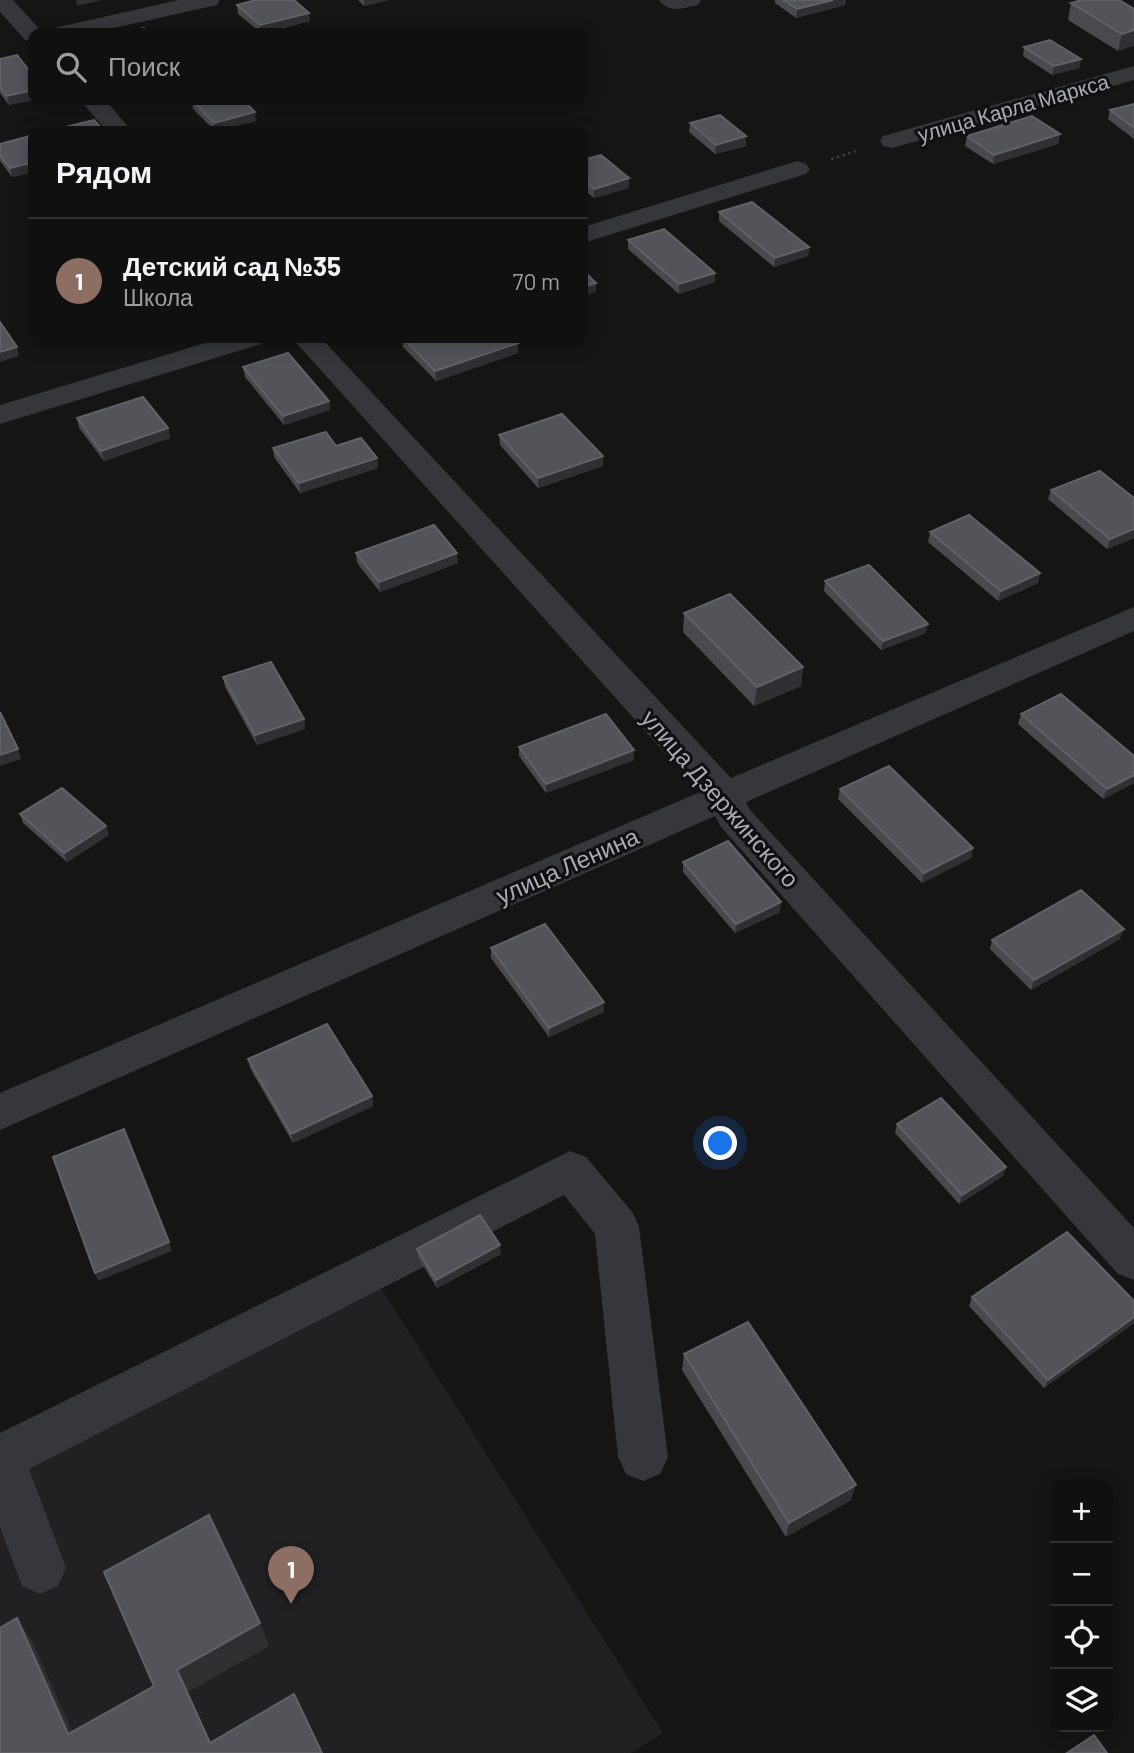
<!DOCTYPE html>
<html lang="ru">
<meta charset="utf-8">
<style>
:root{--surface:#101010;--page:#191919;--text:#f1f3f6;--muted:#9c9d9f;--line:#303030;--accent:#7c3aed}
body{margin:0;font-family:Barlow,sans-serif;background:var(--page);color:var(--text)}
.controls{position:absolute;right:21px;bottom:21px;display:grid;overflow:hidden;border-radius:14px;box-shadow:0 4px 18px #0003}
.controls button{width:63px;height:63px;display:grid;place-items:center;padding:0;border:0;border-bottom:2px solid var(--line);background:var(--surface);color:var(--text);font:35px sans-serif}
.you{position:absolute;left:721px;top:1144px;width:24px;height:24px;margin:-18px;border:5px solid #fff;border-radius:50%;background:#1a73e8;box-shadow:0 0 0 10px #1a73e833}
.badge{display:grid;place-items:center;width:46px;height:46px;border-radius:50%;background:var(--accent);color:#fff;font-size:23px;font-weight:700}
.pin{position:absolute;translate:-50% -58px;filter:drop-shadow(0 2px 4px #0008)}
.pin::after{content:'';position:absolute;top:37px;width:24px;height:21px;background:inherit;clip-path:polygon(0 0,100% 0,50% 100%)}
.list{margin:0;padding:0;list-style:none}
h2{display:flex;justify-content:space-between;align-items:center;height:91px;margin:0;padding:0 28px;font-size:30px}
h2 small{font-size:23px;font-weight:400;color:var(--muted)}
.list li{display:grid;grid-template-columns:46px 1fr auto;gap:21px;align-items:center;box-sizing:border-box;height:126px;padding:0 28px;border-top:2px solid var(--line)}
.list b{display:block;font-size:26px;white-space:nowrap}
.list p{margin:0;font-size:23px;white-space:nowrap;color:var(--muted)}
.list em{font-size:23px;font-style:normal;color:var(--muted)}
.icon{flex:none;width:38px;height:38px;fill:none;stroke:currentColor;stroke-width:2;stroke-linecap:round;stroke-linejoin:round}
.map{position:relative;flex:none;width:1134px;height:1753px;overflow:hidden}
.search{position:absolute;background:var(--surface);box-shadow:0 4px 18px #0003;left:28px;top:28px;width:560px;height:77px;display:flex;align-items:center;gap:18px;box-sizing:border-box;padding:0 24px;border-radius:14px;color:var(--muted);font-size:26px}
.panel{position:absolute;background:var(--surface);box-shadow:0 4px 18px #0003;left:28px;top:126px;width:560px;height:217px;border-radius:14px}
.map>svg:first-child{display:block}
.built{fill:#212123}
.lines{fill:none;stroke-linecap:round;stroke-linejoin:round}
.path{stroke:#3c3d42;stroke-width:2.5;stroke-dasharray:2.5 3.5;stroke-linecap:butt}
.minor{fill:#36373b;fill-rule:evenodd}
.wall{fill:#49494e}
.shaded-wall{fill:#303033}
.building{fill:#535459;stroke:#616267;stroke-width:2}
.labels{text-anchor:middle;dominant-baseline:central;stroke-width:6;stroke-linejoin:round;paint-order:stroke}
.far-street-label{font-size:21px;fill:#a8abb5;stroke:#101011}
.street-label{font-size:24px;fill:#a8abb5;stroke:#101011}
</style>
<div class="map">
<svg width="1134" height="1753" viewBox="0 0 1134 1753">
<rect width="100%" height="100%" fill="#151516"/>
<!-- built -->
<path class="built" d="M 376,1280 L 663,1733 L 631,1753 L 0,1753 L 0,1475 Z"/>
<g class="lines">
<!-- path -->
<path class="path" d="M 831,159 L 860,150"/>
<!-- minor -->
<path class="minor" d="M 0,0 L 13,0 L 43,33 L 33,33 L 33,42 L 25,40 L 0,12 Z
M 179,0 L 220,0 L 217,5 L 91,33 L 51,33 L 54,28 Z
M 659,0 L 701,0 L 698,5 C 684,8 669,14 659,0 Z
M 1134,66 L 1134,80 L 892,148 L 883,146 L 880,141 L 883,136 Z
M 80,100 L 105,100 L 132,131 L 107,131 Z
M 797,161 L 806,164 L 810,169 L 806,174 L 583,243 L 583,227 Z
M 222,338 L 265,338 L 261,344 L 0,424 L 0,405 Z
M 292,338 L 321,338 L 731,778 L 1134,607 L 1134,631 L 746,802 L 750,810 L 1134,1228 L 1134,1280 L 1118,1274 L 721,827 L 715,816 L 0,1130 L 0,1093 L 700,792 Z
M 570,1151 L 586,1157 L 633,1213 L 639,1227 L 668,1457 L 660,1474 L 643,1481 L 626,1474 L 618,1457 L 595,1234 L 564,1195 L 29,1469 L 66,1568 L 58,1586 L 40,1594 L 22,1586 L 0,1527 L 0,1433 Z"/>
</g>
<!-- wall -->
<path class="wall" d="M 358,0 L 389,0 L 364,6 Z
M 775,0 L 846,0 L 845,5 L 796,18 L 775,3 Z
M 1071,3 L 1134,9 L 1118,51 L 1068,20 Z
M 237,5 L 310,21 L 265,33 L 261,33 L 238,14 Z
M 1024,47 L 1081,59 L 1079,68 L 1052,75 L 1023,56 Z
M 0,59 L 33,75 L 33,100 L 9,105 L 0,93 Z
M 192,100 L 256,121 L 215,131 L 193,109 Z
M 1134,104 L 1134,139 L 1108,119 L 1110,110 Z
M 690,123 L 746,146 L 715,154 L 689,132 Z
M 1060,134 L 1058,144 L 993,164 L 965,146 L 967,136 Z
M 33,135 L 33,172 L 12,177 L 0,161 L 0,144 Z
M 583,160 L 629,178 L 629,188 L 594,198 L 583,189 Z
M 719,212 L 809,247 L 808,256 L 774,267 L 719,221 Z
M 628,240 L 715,273 L 715,282 L 679,294 L 628,249 Z
M 403,338 L 518,353 L 436,381 L 403,347 Z
M 243,367 L 329,401 L 330,410 L 284,425 L 245,377 Z
M 77,418 L 168,428 L 170,438 L 104,461 L 79,428 Z
M 499,435 L 603,466 L 538,488 L 500,445 Z
M 336,446 L 377,458 L 378,468 L 300,493 L 274,457 L 273,448 Z
M 1051,490 L 1134,498 L 1134,538 L 1107,549 L 1048,499 Z
M 930,532 L 1040,573 L 1038,583 L 998,601 L 928,542 Z
M 356,553 L 458,563 L 380,592 L 357,563 Z
M 825,581 L 926,633 L 881,650 L 824,591 Z
M 684,613 L 803,667 L 801,686 L 754,706 L 683,632 Z
M 223,677 L 304,719 L 305,729 L 257,745 L 225,687 Z
M 1021,714 L 1134,756 L 1134,783 L 1103,799 L 1018,724 Z
M 519,747 L 634,760 L 546,793 L 519,756 Z
M 840,789 L 973,848 L 971,858 L 922,883 L 838,799 Z
M 20,814 L 109,835 L 67,862 L 23,823 Z
M 683,862 L 780,912 L 735,933 L 683,872 Z
M 1120,939 L 1031,990 L 990,949 L 992,940 Z
M 491,948 L 604,1002 L 604,1012 L 549,1037 L 491,958 Z
M 248,1059 L 372,1096 L 373,1106 L 293,1143 L 250,1068 Z
M 897,1124 L 1006,1167 L 1003,1176 L 959,1204 L 895,1133 Z
M 417,1249 L 501,1254 L 437,1288 L 418,1257 Z
M 972,1297 L 1134,1301 L 1134,1323 L 1044,1388 L 969,1306 Z
M 684,1354 L 851,1500 L 786,1537 L 682,1370 Z"/>
<!-- shaded-wall -->
<path class="shaded-wall" d="M 76,0 L 102,0 L 77,6 Z
M 364,0 L 389,0 L 364,6 Z
M 833,0 L 846,0 L 845,5 L 796,18 L 797,9 Z
M 309,13 L 310,21 L 261,33 L 260,25 Z
M 1134,30 L 1134,46 L 1118,51 L 1122,34 Z
M 1081,59 L 1079,68 L 1052,75 L 1054,66 Z
M 33,90 L 33,100 L 9,105 L 7,96 Z
M 255,112 L 256,121 L 215,131 L 214,123 Z
M 1060,134 L 1058,144 L 993,164 L 994,155 Z
M 746,136 L 746,146 L 715,154 L 716,145 Z
M 33,162 L 33,172 L 12,177 L 10,168 Z
M 629,178 L 629,188 L 594,198 L 594,189 Z
M 809,247 L 808,256 L 774,267 L 775,258 Z
M 715,273 L 715,282 L 679,294 L 679,284 Z
M 596,283 L 596,292 L 583,296 L 583,287 Z
M 518,343 L 518,353 L 436,381 L 435,371 Z
M 17,347 L 19,356 L 0,362 L 0,352 Z
M 329,401 L 330,410 L 284,425 L 283,416 Z
M 168,428 L 170,438 L 104,461 L 101,451 Z
M 603,456 L 603,466 L 538,488 L 538,478 Z
M 377,458 L 378,468 L 300,493 L 299,483 Z
M 1134,529 L 1134,538 L 1107,549 L 1110,539 Z
M 457,553 L 458,563 L 380,592 L 379,582 Z
M 1040,573 L 1038,583 L 998,601 L 1001,591 Z
M 928,624 L 926,633 L 881,650 L 883,641 Z
M 803,667 L 801,686 L 754,706 L 757,687 Z
M 304,719 L 305,729 L 257,745 L 255,735 Z
M 18,749 L 21,759 L 0,766 L 0,755 Z
M 634,750 L 634,760 L 546,793 L 546,784 Z
M 1134,775 L 1134,783 L 1103,799 L 1107,789 Z
M 106,826 L 109,835 L 67,862 L 64,853 Z
M 973,848 L 971,858 L 922,883 L 924,873 Z
M 781,902 L 780,912 L 735,933 L 736,924 Z
M 1124,929 L 1120,939 L 1031,990 L 1034,980 Z
M 604,1002 L 604,1012 L 549,1037 L 549,1028 Z
M 372,1096 L 373,1106 L 293,1143 L 291,1134 Z
M 1006,1167 L 1003,1176 L 959,1204 L 962,1195 Z
M 169,1242 L 172,1251 L 98,1281 L 95,1273 Z
M 500,1245 L 501,1254 L 437,1288 L 436,1280 Z
M 1134,1317 L 1134,1323 L 1044,1388 L 1048,1380 Z
M 856,1485 L 851,1500 L 786,1537 L 789,1523 Z
M 17,1618 L 32,1641 L 82,1753 L 68,1734 Z
M 260,1623 L 269,1646 L 188,1692 L 215,1753 L 210,1743 L 177,1670 Z"/>
<!-- building -->
<path class="building" d="M 256,0 L 294,0 L 309,13 L 260,25 L 237,5 Z
M 783,0 L 833,0 L 797,9 Z
M 1082,0 L 1119,0 L 1134,9 L 1134,30 L 1122,34 L 1071,3 Z
M 144,28 L 148,33 L 121,33 Z
M 1050,40 L 1081,59 L 1054,66 L 1024,47 Z
M 17,55 L 33,75 L 33,90 L 7,96 L 0,87 L 0,59 Z
M 192,100 L 243,100 L 255,112 L 214,123 Z
M 1134,104 L 1134,128 L 1110,110 Z
M 720,115 L 746,136 L 716,145 L 690,123 Z
M 1032,116 L 1060,134 L 994,155 L 967,136 Z
M 94,120 L 104,131 L 49,131 Z
M 33,135 L 33,162 L 10,168 L 0,155 L 0,144 Z
M 601,155 L 629,178 L 594,189 L 583,179 L 583,160 Z
M 752,202 L 809,247 L 775,258 L 719,212 Z
M 664,229 L 715,273 L 679,284 L 628,240 Z
M 583,270 L 596,283 L 583,287 Z
M 0,322 L 17,347 L 0,352 Z
M 403,338 L 513,338 L 518,343 L 435,371 Z
M 288,353 L 329,401 L 283,416 L 243,367 Z
M 143,397 L 168,428 L 101,451 L 77,418 Z
M 562,414 L 603,456 L 538,478 L 499,435 Z
M 326,432 L 336,446 L 361,438 L 377,458 L 299,483 L 273,448 Z
M 1100,471 L 1134,498 L 1134,529 L 1110,539 L 1051,490 Z
M 969,515 L 1040,573 L 1001,591 L 930,532 Z
M 434,525 L 457,553 L 379,582 L 356,553 Z
M 869,565 L 928,624 L 883,641 L 825,581 Z
M 730,594 L 803,667 L 757,687 L 684,613 Z
M 271,662 L 304,719 L 255,735 L 223,677 Z
M 1061,694 L 1134,756 L 1134,775 L 1107,789 L 1021,714 Z
M 0,712 L 18,749 L 0,755 Z
M 606,714 L 634,750 L 546,784 L 519,747 Z
M 889,766 L 973,848 L 924,873 L 840,789 Z
M 62,788 L 106,826 L 64,853 L 20,814 Z
M 728,841 L 781,902 L 736,924 L 683,862 Z
M 1081,890 L 1124,929 L 1034,980 L 992,940 Z
M 545,924 L 604,1002 L 549,1028 L 491,948 Z
M 327,1024 L 372,1096 L 291,1134 L 248,1059 Z
M 941,1098 L 1006,1167 L 962,1195 L 897,1124 Z
M 124,1129 L 169,1242 L 95,1273 L 53,1157 Z
M 480,1215 L 500,1245 L 436,1280 L 417,1249 Z
M 1067,1232 L 1134,1301 L 1134,1317 L 1048,1380 L 972,1297 Z
M 748,1322 L 856,1485 L 789,1523 L 684,1354 Z
M 209,1515 L 260,1623 L 177,1670 L 210,1743 L 294,1694 L 322,1753 L 0,1753 L 0,1628 L 17,1618 L 68,1734 L 154,1686 L 104,1572 Z
M 1094,1735 L 1107,1753 L 1067,1753 Z"/>
<g class="labels">
<!-- far-street labels -->
<g class="far-street-label">
<text transform="translate(1013 107) rotate(-16)">улица Карла Маркса</text>
</g>
<!-- street labels -->
<g class="street-label">
<text transform="translate(721 798) rotate(49)">улица Дзержинского</text>
<text transform="translate(567 865) rotate(-24)">улица Ленина</text>
</g>
</g>
</svg>
<div class="controls">
<button>+</button>
<button>−</button>
<button><svg class="icon" aria-label="locate" viewBox="0 0 24 24"><circle cx="12" cy="12" r="6"/><path d="M12 2v4M12 18v4M2 12h4M18 12h4"/></svg></button>
<button><svg class="icon" aria-label="layers" viewBox="0 0 24 24"><path d="M12 4l9 5-9 5-9-5zM3 14l9 5 9-5"/></svg></button>
</div>
<div class="you"></div>
<div class="pin badge" style="left:291px;top:1604px;background:#8d6e63">1</div>
<div class="search"><svg class="icon" aria-label="search" viewBox="0 0 24 24"><circle cx="10" cy="10" r="6"/><path d="M15 15l6 6"/></svg>Поиск</div>
<section class="panel">
<h2>Рядом<small></small></h2>
<ul class="list">
<li><span class="badge" style="background:#8d6e63">1</span><div><b>Детский сад №35</b><p>Школа</p></div><em>70 m</em></li>
</ul>
</section>
</div>
